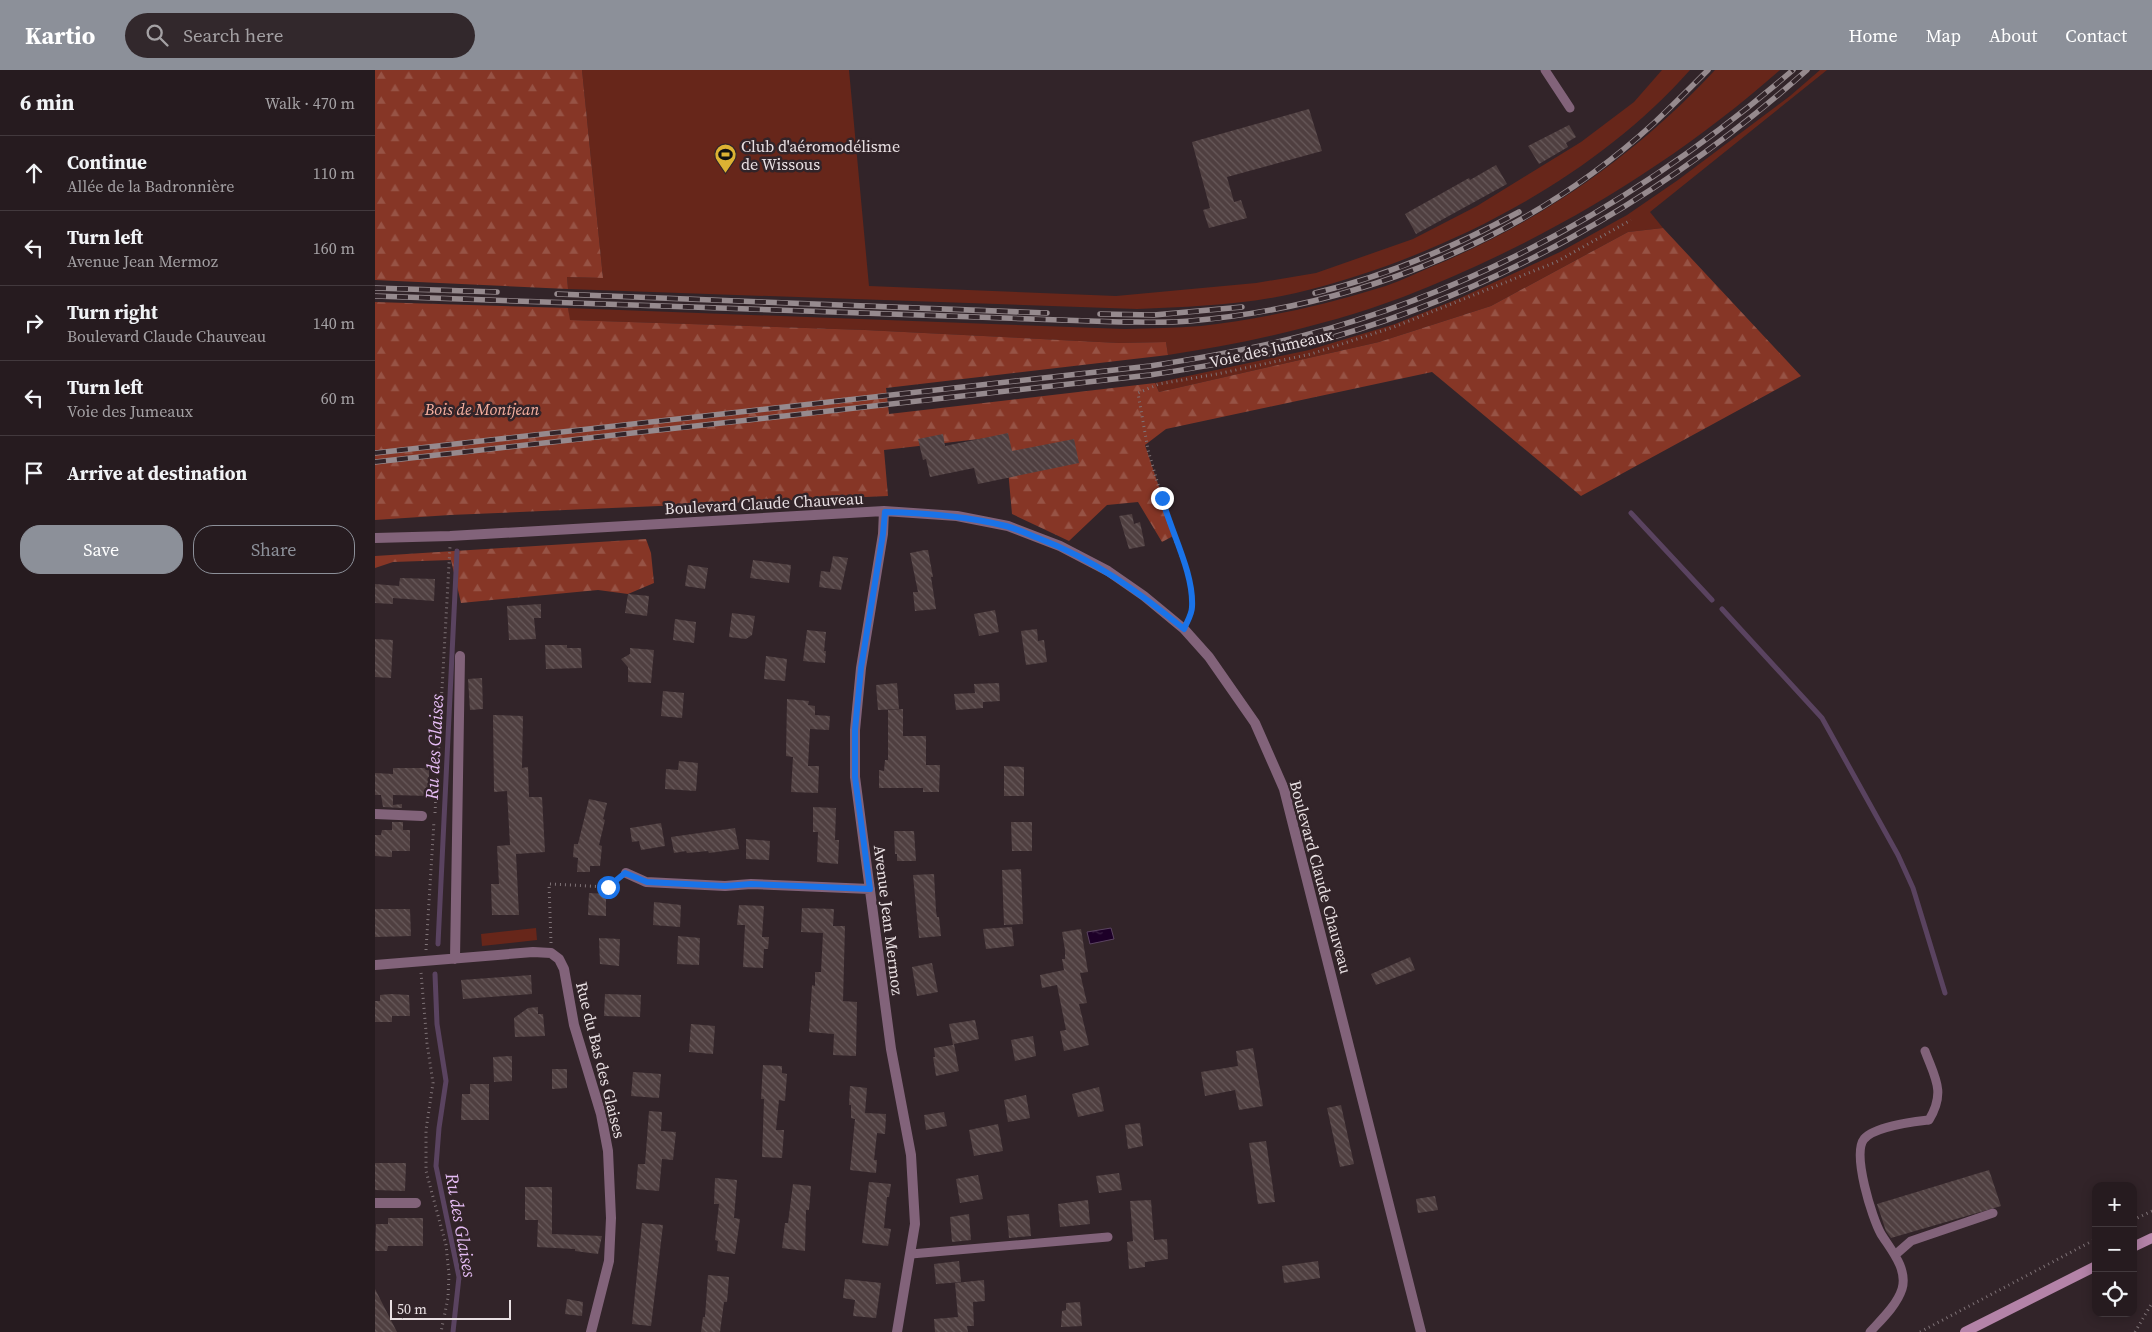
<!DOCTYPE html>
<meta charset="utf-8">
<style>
:root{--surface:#261b1f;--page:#32282c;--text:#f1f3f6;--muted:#a4a1a4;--line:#42393d;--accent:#8c9099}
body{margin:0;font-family:"Source Serif 4",serif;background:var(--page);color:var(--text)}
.controls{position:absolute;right:15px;bottom:15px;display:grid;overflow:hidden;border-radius:10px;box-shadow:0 2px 12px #0003}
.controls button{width:45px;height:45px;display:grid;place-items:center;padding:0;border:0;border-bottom:1px solid var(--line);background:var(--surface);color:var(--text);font:25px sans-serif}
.scale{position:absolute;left:15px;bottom:12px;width:121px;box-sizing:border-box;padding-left:5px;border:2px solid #e9e0e3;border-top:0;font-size:14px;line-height:18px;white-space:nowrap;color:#e9e0e3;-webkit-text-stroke:4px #322429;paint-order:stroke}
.stop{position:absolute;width:15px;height:15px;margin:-11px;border:4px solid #1a73e8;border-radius:50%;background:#fff}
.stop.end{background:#1a73e8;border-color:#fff;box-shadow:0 1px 5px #0008}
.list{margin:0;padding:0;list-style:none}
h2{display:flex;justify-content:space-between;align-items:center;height:65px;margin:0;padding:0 20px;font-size:21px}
h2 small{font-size:16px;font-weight:400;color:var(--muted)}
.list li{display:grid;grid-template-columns:32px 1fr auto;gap:15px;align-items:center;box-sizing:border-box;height:75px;padding:0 20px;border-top:1px solid var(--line)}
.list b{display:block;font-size:19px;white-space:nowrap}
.list p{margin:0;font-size:16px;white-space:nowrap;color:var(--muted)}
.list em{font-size:16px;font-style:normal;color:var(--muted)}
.actions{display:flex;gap:10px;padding:15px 20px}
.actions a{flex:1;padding:11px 0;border:1px solid var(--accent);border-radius:20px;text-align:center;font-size:18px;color:var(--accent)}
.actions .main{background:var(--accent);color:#fff}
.icon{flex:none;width:28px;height:28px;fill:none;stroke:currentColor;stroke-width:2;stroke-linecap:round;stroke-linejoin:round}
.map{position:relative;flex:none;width:1777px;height:1262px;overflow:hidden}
header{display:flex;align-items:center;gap:30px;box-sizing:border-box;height:70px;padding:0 25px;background:var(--accent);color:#fff}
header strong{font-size:24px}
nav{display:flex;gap:28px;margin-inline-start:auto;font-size:18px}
.search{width:350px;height:45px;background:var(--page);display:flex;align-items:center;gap:12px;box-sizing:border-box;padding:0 18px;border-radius:28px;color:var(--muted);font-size:19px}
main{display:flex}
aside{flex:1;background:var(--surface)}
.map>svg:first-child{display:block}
.green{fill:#67261a}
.forest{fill:url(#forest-firs)}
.water{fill:url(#water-ripples);stroke:#5a4360}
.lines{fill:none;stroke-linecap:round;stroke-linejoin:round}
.stream{stroke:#5a4360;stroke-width:5}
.building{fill:url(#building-back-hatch)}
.path{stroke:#7f7377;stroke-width:3;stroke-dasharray:1 4;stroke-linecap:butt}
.service{stroke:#82637a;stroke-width:9}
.minor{stroke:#82637a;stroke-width:10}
.secondary{stroke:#b483a8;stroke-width:10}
.rail-casing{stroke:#968a8e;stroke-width:5.5}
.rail{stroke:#322429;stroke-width:4;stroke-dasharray:11;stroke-linecap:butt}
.route{stroke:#1a73e8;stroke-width:6}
.labels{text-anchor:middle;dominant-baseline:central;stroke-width:5;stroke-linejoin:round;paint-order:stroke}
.poi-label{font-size:16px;fill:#e9e0e3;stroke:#322429;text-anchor:start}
.street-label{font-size:16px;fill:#e9e0e3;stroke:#322429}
.park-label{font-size:16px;font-style:italic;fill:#f8b1a1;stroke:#322429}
.water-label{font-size:18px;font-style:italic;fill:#e6bdf5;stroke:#322429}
</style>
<header>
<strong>Kartio</strong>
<div class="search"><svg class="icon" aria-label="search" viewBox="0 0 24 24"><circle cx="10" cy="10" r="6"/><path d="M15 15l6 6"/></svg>Search here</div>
<nav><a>Home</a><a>Map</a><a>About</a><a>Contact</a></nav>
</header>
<main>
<aside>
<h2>6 min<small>Walk · 470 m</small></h2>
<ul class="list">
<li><svg class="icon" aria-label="ahead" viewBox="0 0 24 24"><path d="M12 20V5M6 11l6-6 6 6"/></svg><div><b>Continue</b><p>Allée de la Badronnière</p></div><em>110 m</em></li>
<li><svg class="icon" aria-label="left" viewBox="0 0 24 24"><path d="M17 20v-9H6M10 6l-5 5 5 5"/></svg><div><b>Turn left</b><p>Avenue Jean Mermoz</p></div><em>160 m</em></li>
<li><svg class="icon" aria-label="right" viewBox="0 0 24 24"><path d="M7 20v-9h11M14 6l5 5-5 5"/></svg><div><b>Turn right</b><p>Boulevard Claude Chauveau</p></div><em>140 m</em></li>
<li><svg class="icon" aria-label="left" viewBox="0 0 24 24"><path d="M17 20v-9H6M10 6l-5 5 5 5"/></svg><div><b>Turn left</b><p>Voie des Jumeaux</p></div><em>60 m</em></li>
<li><svg class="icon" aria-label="arrive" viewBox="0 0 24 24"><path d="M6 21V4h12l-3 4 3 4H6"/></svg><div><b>Arrive at destination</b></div></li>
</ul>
<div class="actions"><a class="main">Save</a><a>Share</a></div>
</aside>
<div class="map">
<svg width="1777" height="1262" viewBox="0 0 1777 1262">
<defs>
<pattern id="forest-firs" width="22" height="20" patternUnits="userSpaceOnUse" patternTransform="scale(1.25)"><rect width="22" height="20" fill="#863626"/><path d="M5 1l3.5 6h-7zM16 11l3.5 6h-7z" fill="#975345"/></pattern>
<pattern id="water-ripples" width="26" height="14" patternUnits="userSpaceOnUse" patternTransform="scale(1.25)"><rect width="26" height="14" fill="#1d0028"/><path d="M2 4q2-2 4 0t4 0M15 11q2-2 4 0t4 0" fill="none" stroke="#3e2547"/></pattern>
<pattern id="building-back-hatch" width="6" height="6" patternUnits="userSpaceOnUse" patternTransform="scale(1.25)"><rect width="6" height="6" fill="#4f3f40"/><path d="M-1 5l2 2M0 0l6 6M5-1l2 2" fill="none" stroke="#685a5b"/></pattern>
</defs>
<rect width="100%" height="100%" fill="#322429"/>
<!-- green -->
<path class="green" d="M 207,0 L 474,0 L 494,216 L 741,226 L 881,213 L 941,203 L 1038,169 L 1102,136 L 1206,72 L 1259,32 L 1287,0 L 1315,0 C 1217,111 1063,189 921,223 C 869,235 815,237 762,239 L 193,219 L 192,207 L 228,208 Z
M 1340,0 L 1405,0 C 1295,97 1165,174 1028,227 C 953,255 872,273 793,285 L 791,272 L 744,273 L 490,260 L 194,250 L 193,238 L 750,259 C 775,258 801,258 826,256 C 886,249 946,236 1004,218 C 1022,213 1039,204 1056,197 C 1165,152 1260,86 1340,0 Z
M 1445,0 L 1452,0 L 1275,142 L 1288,158 L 1253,162 L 1116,236 L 1004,272 L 784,322 L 780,313 L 934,280 L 1020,254 L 1085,228 L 1185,182 L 1252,145 L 1303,110 L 1415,26 Z
M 161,858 L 162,870 L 107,876 L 106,864 Z"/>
<!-- forest -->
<path class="forest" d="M 0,0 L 207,0 L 228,208 L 192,207 L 193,219 L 0,210 Z
M 1288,158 L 1426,306 L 1206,426 L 1057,302 L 791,359 L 770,375 L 800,465 L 787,472 L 763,432 L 732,435 L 694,471 L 637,444 L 630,366 L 509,380 L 513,426 L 75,445 L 0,450 L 0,232 L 193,238 L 195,250 L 490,260 L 744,273 L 791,272 L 793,285 L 511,318 L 514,344 L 780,313 L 784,322 L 1004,272 L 1116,236 L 1253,162 Z
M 271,469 L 276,483 L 279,513 L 253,524 L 223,520 L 86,533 L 76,490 L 18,492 L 0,498 L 0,486 Z"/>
<!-- water -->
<path class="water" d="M 736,858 L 739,869 L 715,874 L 712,862 Z"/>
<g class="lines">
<!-- stream -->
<path class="stream" d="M 1256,443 L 1337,530
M 1347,539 L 1447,648 L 1523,785 L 1538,818 L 1570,923
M 63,874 L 82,481
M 60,904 L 62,954 L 71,1011 L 64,1058 L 61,1096 L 84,1207 L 78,1262"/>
</g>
<!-- building -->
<path class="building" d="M 934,39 L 947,81 L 852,107 L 859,132 L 866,130 L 872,148 L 834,158 L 828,140 L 835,138 L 817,72 Z
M 1194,55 L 1201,67 L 1191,73 L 1193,77 L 1164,94 L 1153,76 Z
M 1121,95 L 1132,114 L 1041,164 L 1030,144 L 1094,108 L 1095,110 Z
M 633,363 L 637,381 L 699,369 L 704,393 L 603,414 L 599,398 L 555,407 L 551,389 L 548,390 L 543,369 L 568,364 L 570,376 Z
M 757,444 L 759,454 L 765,452 L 770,476 L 754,479 L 744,446 Z
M 550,480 L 553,480 L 558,507 L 556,507 L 561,539 L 540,541 L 538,522 L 543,522 L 535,483 Z
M 458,486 L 473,488 L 466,520 L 444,517 L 446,501 L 455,502 Z
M 378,490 L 416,495 L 414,513 L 375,508 Z
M 313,495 L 333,498 L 330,519 L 310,516 Z
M 25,508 L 60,509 L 59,531 L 18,528 L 18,534 L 0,533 L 0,514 L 24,516 Z
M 253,524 L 274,526 L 272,546 L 250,543 Z
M 166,534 L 166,548 L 159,548 L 161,569 L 134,570 L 132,536 Z
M 620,540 L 624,562 L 604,566 L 599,544 Z
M 357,543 L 380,546 L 377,565 L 371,569 L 354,567 Z
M 300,549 L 321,552 L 319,573 L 298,570 Z
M 662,559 L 663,571 L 669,570 L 672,592 L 651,595 L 646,561 Z
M 432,560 L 451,562 L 449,581 L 451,581 L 450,593 L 428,591 Z
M 0,569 L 18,570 L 16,608 L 0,607 Z
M 170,575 L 192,575 L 192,578 L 206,578 L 207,598 L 171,599 Z
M 255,578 L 279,580 L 276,613 L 253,612 L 253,597 L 246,589 L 255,584 Z
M 391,586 L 412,589 L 410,611 L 389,609 Z
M 107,608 L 108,639 L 95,640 L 93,609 Z
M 522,613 L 524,639 L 503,640 L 501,615 Z
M 624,613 L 625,631 L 608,632 L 608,638 L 581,640 L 579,624 L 600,623 L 599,614 Z
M 288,621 L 309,623 L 307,648 L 286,646 Z
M 412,629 L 434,631 L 433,635 L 440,636 L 440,645 L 455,646 L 454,660 L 435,659 L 433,696 L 444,696 L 443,723 L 416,722 L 418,687 L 411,686 Z
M 528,639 L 528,666 L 551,666 L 551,695 L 565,695 L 564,722 L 548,722 L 548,718 L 504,718 L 504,700 L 509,701 L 510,690 L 513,690 L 513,640 Z
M 118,645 L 148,646 L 147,698 L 153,697 L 154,727 L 167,727 L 170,782 L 141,784 L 144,845 L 117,845 L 116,814 L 124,814 L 122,776 L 135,775 L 132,721 L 119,722 Z
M 304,691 L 323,693 L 321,721 L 290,719 L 291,699 L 303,700 Z
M 629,696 L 649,697 L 649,726 L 629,726 Z
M 18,698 L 54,698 L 54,726 L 18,725 L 18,735 L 27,734 L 27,738 L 8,737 L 6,725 L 0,725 L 0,703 L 18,704 Z
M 214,729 L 232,733 L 228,749 L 230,750 L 224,775 L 227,776 L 225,796 L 215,796 L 215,802 L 202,802 L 203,788 L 198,787 L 199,774 L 203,774 Z
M 438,737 L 461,738 L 460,770 L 464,770 L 463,794 L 442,792 L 443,762 L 438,762 Z
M 17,752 L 28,752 L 28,760 L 35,760 L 35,781 L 17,781 L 17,787 L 0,786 L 0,765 L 6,765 L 7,760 L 17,760 Z
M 636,752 L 657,752 L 657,781 L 637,781 Z
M 286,753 L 290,776 L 266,780 L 264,771 L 257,772 L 255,758 Z
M 360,758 L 364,779 L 334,783 L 333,781 L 312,783 L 311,781 L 299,783 L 296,767 Z
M 519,761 L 539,761 L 541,791 L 522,791 L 522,784 L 520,784 Z
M 371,769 L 395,771 L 394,790 L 371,789 Z
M 646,799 L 648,854 L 629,855 L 627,800 Z
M 559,804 L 561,841 L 562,847 L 564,847 L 566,866 L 544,868 L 538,805 Z
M 214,823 L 231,824 L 231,846 L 213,845 Z
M 279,832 L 306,835 L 305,857 L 278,855 Z
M 364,835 L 389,836 L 387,867 L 394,867 L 393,879 L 389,879 L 388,898 L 368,897 L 370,855 L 362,855 Z
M 427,838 L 459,839 L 458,856 L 470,856 L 468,931 L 482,932 L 481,986 L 458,985 L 459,964 L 434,962 L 437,915 L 440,916 L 440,902 L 446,902 L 448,863 L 426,862 Z
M 0,839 L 35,839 L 36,866 L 0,867 Z
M 637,857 L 639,876 L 611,879 L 608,859 Z
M 706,859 L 713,902 L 705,903 L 712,933 L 704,934 L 714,975 L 689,981 L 685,961 L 691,960 L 682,915 L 667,918 L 665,905 L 689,900 L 687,889 L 690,889 L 690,880 L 687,862 Z
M 303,866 L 325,868 L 324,895 L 302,894 Z
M 224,868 L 245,869 L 244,896 L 225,894 Z
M 1035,887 L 1040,900 L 1001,915 L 996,904 Z
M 557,893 L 563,922 L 542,926 L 537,897 Z
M 156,905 L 157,924 L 88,929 L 86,910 Z
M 16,924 L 34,925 L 35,946 L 17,946 L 17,952 L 0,952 L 0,931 L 5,931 L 5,925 Z
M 230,924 L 266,925 L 265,947 L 229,946 Z
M 163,937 L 163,944 L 168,944 L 170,966 L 140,967 L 139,948 L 153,938 Z
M 600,950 L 604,969 L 579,974 L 584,1001 L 561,1006 L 558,987 L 560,987 L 559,978 L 578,975 L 574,954 Z
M 316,954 L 340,956 L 338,984 L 314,982 Z
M 658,966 L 661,986 L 640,991 L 636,970 Z
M 878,978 L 888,1036 L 864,1040 L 860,1020 L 830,1026 L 826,1002 L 863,996 L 861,981 Z
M 137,986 L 137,1011 L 119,1012 L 118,987 Z
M 388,995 L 407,996 L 407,1003 L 412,1004 L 410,1031 L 404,1030 L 401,1060 L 409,1060 L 407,1088 L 387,1087 L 389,1029 L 386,1029 Z
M 177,999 L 192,999 L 192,1018 L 177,1019 Z
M 258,1002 L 286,1004 L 284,1028 L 256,1026 Z
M 95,1014 L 114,1014 L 114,1050 L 86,1050 L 87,1024 L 95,1024 Z
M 475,1016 L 492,1018 L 490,1043 L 511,1044 L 510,1064 L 502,1063 L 499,1090 L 502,1090 L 501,1103 L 475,1100 L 480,1049 L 476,1048 L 476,1035 L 474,1035 Z
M 724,1017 L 729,1041 L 703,1047 L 697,1024 Z
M 651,1025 L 655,1048 L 633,1052 L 629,1030 Z
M 966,1035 L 979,1094 L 965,1097 L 952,1038 Z
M 274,1041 L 287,1042 L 286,1061 L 301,1062 L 298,1090 L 287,1089 L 284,1121 L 261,1119 L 263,1094 L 270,1094 Z
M 569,1042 L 572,1056 L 551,1060 L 549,1045 Z
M 765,1053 L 768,1076 L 753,1079 L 750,1055 Z
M 623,1054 L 628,1081 L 599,1086 L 594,1060 Z
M 891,1071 L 900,1132 L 883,1134 L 874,1073 Z
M 0,1093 L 31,1093 L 30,1121 L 0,1120 Z
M 1614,1100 L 1626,1136 L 1516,1168 L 1511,1161 L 1502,1134 Z
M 744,1103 L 747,1120 L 724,1123 L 721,1106 Z
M 603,1105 L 608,1129 L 585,1133 L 581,1109 Z
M 340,1108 L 362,1110 L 359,1148 L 365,1149 L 360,1184 L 342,1181 L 343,1171 L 340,1170 L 344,1134 L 339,1134 Z
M 494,1112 L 516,1114 L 514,1127 L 512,1127 L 509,1158 L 516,1159 L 513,1176 L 487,1173 Z
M 418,1114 L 436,1116 L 434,1140 L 431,1140 L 430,1181 L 407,1178 L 410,1153 L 413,1153 Z
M 150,1117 L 177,1117 L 177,1164 L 227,1166 L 223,1184 L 200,1181 L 200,1179 L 162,1177 L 163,1150 L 150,1150 Z
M 1060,1126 L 1063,1140 L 1043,1143 L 1041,1129 Z
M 713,1130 L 715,1154 L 685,1157 L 683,1134 Z
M 776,1130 L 779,1170 L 792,1169 L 793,1189 L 770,1192 L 770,1197 L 754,1199 L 752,1172 L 758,1171 L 755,1131 Z
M 594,1144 L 596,1170 L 577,1172 L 575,1147 Z
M 654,1144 L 656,1166 L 634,1168 L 632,1146 Z
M 13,1148 L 48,1148 L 48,1176 L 13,1176 L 12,1181 L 0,1181 L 1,1154 L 13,1154 Z
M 267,1153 L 288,1155 L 276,1256 L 257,1254 Z
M 584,1191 L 586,1212 L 561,1214 L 559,1194 Z
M 943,1191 L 945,1208 L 909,1213 L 907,1196 Z
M 333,1205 L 354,1207 L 352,1232 L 349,1232 L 345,1262 L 326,1262 L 328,1247 L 330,1247 Z
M 470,1209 L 506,1213 L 501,1248 L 478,1246 L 480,1230 L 468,1228 Z
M 609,1210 L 610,1231 L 598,1232 L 599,1256 L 592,1256 L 593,1262 L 560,1262 L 559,1249 L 583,1247 L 580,1213 Z
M 0,1219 L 22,1262 L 0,1262 Z
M 192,1229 L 208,1232 L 207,1246 L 190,1244 Z
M 705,1232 L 707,1256 L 686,1257 L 687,1241 L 691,1240 L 691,1233 Z"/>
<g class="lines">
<!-- path -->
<path class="path" d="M 813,549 L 817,539 L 816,513 L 795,456 L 773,380 L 763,323 L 784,314 L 842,304 L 936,284 L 1019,257 L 1181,192 L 1256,150
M 60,743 L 75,477
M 176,873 L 174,814 L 233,817 L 242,810
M 51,880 L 59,751
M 46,903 L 52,973 L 58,1013 L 51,1060 L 51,1101 L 71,1175 L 74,1204 L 73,1228 L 66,1262
M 1758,1150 L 1777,1141
M 1545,1262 L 1721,1169
M 1760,1262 L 1777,1233"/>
<!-- service -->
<path class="service" d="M 1170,0 L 1195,38
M 536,1184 L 733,1167
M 1520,1185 L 1536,1171 L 1618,1143
M 1495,1262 C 1506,1250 1522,1235 1527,1219 C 1533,1199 1516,1180 1506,1164 C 1497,1148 1477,1084 1489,1069 C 1500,1056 1538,1052 1554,1050 C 1571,1022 1560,1008 1550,981"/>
<!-- minor -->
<path class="minor" d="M 509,441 L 508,464 L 486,598 L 480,660 L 480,707 L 516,979 L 536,1085 L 540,1154 L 522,1262
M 0,468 L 75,466 L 509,441 L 582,446 L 633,456 L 685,476 L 733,501 L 769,526 L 809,559 L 834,587 L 880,653 L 909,719 L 1046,1262
M 0,744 L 47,746
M 251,803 L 271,812 L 350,816 L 376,814 L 495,819
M 80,889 L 85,586
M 0,895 L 158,882 L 176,883 L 184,889 L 189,899 L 199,955 L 226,1044 L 233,1081 L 236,1148 L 234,1191 L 216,1262
M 0,1133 L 41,1133"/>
<!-- secondary -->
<path class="secondary" d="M 1758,1177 L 1777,1168
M 1590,1262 L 1721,1196"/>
<defs>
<path id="rail" d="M 0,218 L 122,222
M 940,223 C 1012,206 1079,177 1144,142
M 182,224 L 672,243
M 0,226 L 744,252 C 767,252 792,253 815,251 C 986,236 1152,169 1279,53 C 1297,36 1315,18 1333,0
M 725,244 L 779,245 L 867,237
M 0,383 L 775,296 C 826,288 877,279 927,266 C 1111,218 1275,123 1418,0
M 0,392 L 775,305 C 826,297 876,289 926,276 C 1115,227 1287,129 1432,0"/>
</defs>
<!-- rail casing -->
<use href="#rail" class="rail-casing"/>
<!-- rail -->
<use href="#rail" class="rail"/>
</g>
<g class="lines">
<!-- route -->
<path class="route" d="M 233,817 L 250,803 L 272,812 L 350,816 L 376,814 L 495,819 L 480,707 L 480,660 L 486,598 L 508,464 L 510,442 C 551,443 591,446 631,456 C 642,459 653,464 663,468 C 718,489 764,522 809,559 C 812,552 817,544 817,537 C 819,503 796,462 787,428"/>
</g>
<!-- icons -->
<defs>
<symbol id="stadium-pin" viewBox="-11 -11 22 30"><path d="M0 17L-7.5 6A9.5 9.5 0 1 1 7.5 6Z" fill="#dcb233" stroke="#322429"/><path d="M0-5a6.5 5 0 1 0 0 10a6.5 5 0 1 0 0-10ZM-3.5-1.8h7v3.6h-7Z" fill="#111"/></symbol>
</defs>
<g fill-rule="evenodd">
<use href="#stadium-pin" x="338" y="72" width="25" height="34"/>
</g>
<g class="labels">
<!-- poi labels -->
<g class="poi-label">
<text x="366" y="76">Club d'aéromodélisme<tspan x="366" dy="18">de Wissous</tspan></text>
</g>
<!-- street labels -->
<g class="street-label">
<text transform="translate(896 278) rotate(-13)">Voie des Jumeaux</text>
<text transform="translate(389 433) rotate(-3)">Boulevard Claude Chauveau</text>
<text transform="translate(946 807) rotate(75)">Boulevard Claude Chauveau</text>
<text transform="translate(514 850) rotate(83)">Avenue Jean Mermoz</text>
<text transform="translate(226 990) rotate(76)">Rue du Bas des Glaises</text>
</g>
<!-- park labels -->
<g class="park-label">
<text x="107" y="339">Bois de Montjean</text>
</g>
<!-- water labels -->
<g class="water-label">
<text transform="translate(59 677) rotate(-87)">Ru des Glaises</text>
<text transform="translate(86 1155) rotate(80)">Ru des Glaises</text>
</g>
</g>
</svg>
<div class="controls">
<button>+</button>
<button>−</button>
<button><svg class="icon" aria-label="locate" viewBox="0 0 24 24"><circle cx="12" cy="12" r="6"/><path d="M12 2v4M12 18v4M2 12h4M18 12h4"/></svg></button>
</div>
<div class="scale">50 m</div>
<div class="stop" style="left:233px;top:817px"></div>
<div class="stop end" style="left:787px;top:428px"></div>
</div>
</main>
